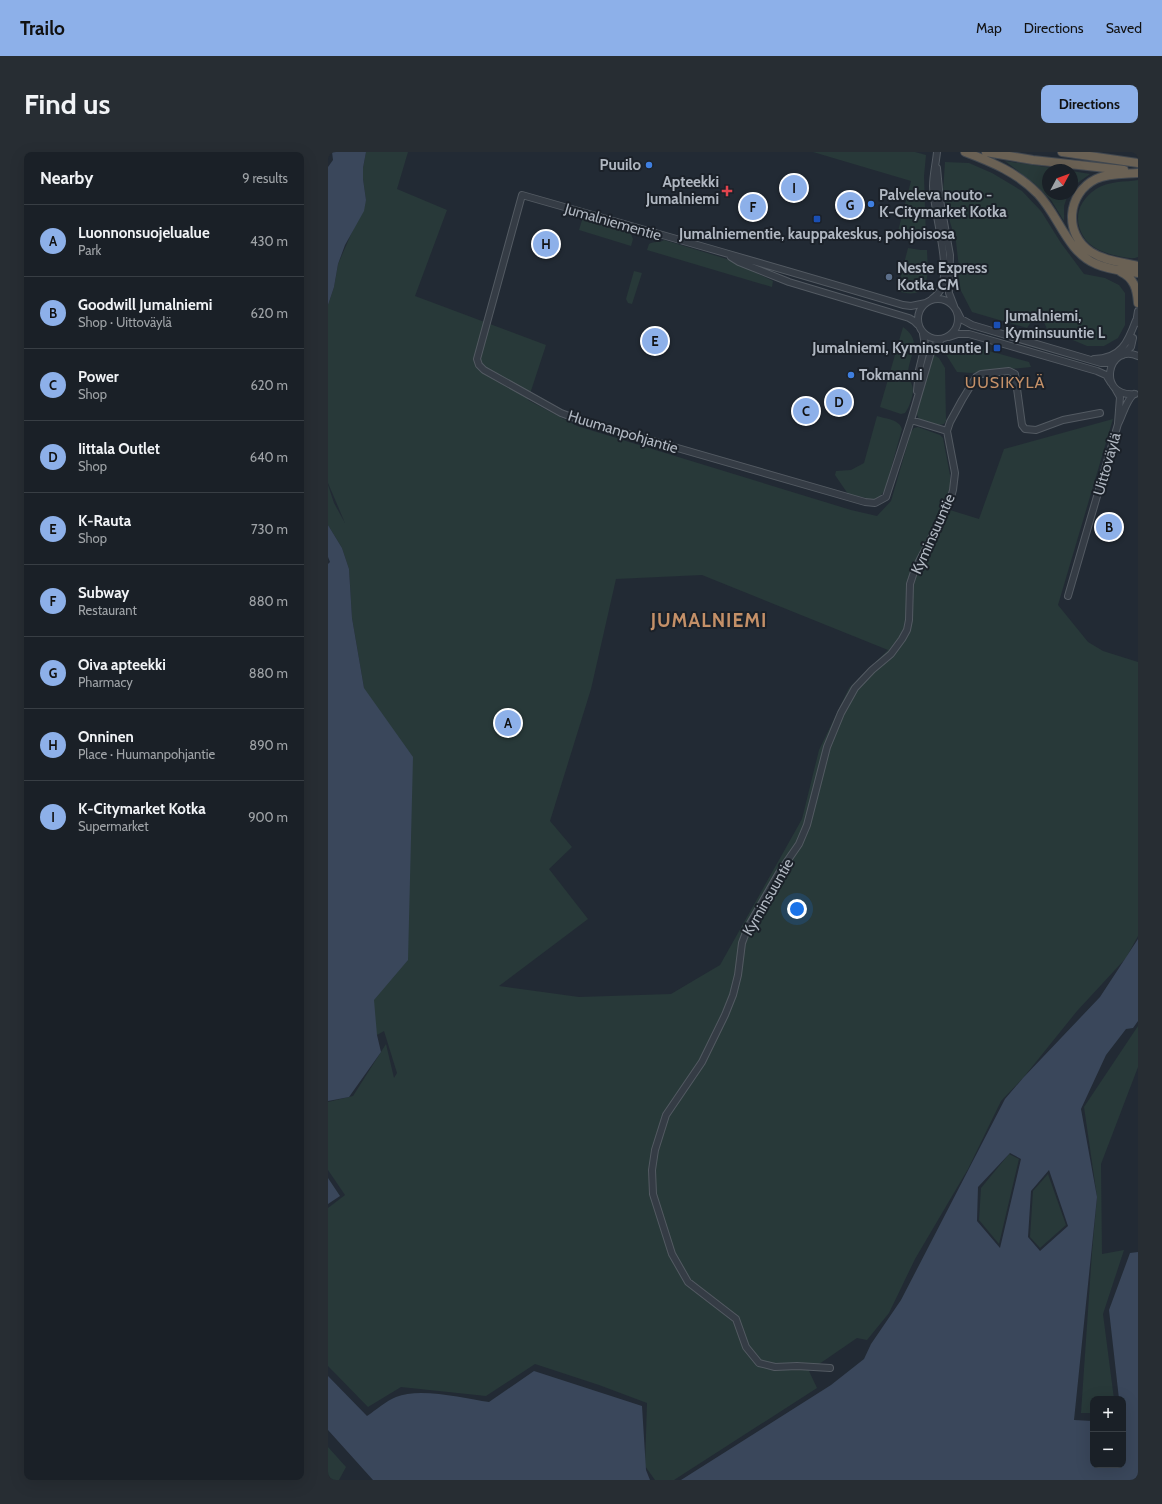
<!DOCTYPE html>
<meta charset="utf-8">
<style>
:root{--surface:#1a2027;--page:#272d33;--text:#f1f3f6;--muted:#9fa3a7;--line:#383e44;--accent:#8db0e9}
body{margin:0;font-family:Cabin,sans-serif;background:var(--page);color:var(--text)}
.controls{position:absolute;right:12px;bottom:12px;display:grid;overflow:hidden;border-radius:8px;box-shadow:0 4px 16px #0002}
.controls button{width:36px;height:36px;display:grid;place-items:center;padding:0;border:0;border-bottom:1px solid var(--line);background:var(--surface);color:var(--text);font:20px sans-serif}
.compass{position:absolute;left:714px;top:12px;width:36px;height:36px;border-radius:50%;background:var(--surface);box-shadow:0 4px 16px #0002;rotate:49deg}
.you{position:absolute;left:469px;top:757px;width:14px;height:14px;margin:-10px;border:3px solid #fff;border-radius:50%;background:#1a73e8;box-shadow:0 0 0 6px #1a73e833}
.badge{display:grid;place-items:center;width:26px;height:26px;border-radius:50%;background:var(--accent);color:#111;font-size:13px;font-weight:700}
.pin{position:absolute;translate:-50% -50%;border:2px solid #fff;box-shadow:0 1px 4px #0006}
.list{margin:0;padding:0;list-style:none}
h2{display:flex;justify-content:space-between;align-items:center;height:52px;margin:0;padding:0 16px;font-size:17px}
h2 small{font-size:13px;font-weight:400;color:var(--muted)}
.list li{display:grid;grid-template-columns:26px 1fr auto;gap:12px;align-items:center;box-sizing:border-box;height:72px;padding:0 16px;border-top:1px solid var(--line)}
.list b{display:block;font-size:15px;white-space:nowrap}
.list p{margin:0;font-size:13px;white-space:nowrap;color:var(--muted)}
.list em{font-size:13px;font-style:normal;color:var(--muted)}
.map{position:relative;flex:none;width:810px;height:1328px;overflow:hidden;border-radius:8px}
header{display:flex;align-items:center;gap:24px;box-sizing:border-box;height:56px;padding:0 20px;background:var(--accent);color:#111}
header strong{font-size:19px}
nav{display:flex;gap:22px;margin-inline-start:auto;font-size:14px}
.intro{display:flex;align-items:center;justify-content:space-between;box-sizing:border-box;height:96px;padding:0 24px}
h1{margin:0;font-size:28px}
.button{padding:10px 18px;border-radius:8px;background:var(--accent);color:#111;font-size:14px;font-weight:700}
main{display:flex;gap:24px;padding:0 24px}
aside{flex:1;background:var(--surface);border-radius:8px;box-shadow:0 4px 16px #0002}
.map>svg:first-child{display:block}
.green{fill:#283939;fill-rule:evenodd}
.water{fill:#3a475b;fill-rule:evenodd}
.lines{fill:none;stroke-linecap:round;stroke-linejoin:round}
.minor-casing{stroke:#535a62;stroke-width:8}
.highway-casing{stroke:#40474f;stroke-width:10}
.minor{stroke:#353c45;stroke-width:6}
.highway{stroke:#6a6154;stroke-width:8}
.shop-dot{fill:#3f7fe0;stroke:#1b2129;stroke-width:1.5}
.health-dot{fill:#e0444e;stroke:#1b2129;stroke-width:1.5}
.transit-dot{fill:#1a4fb4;stroke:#1b2129;stroke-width:1.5}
.service-dot{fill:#5c6f8a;stroke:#1b2129;stroke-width:1.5}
.labels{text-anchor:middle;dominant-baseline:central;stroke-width:4;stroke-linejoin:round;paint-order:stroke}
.poi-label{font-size:15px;font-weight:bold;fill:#b0b7c1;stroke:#1b2129;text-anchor:start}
.street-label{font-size:15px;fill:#b0b7c1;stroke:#1b2129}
.neighbourhood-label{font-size:16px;letter-spacing:1px;fill:#c49068;stroke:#1b2129}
.district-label{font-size:19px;font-weight:bold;letter-spacing:1px;fill:#c49068;stroke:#1b2129}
</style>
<header>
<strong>Trailo</strong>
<nav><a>Map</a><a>Directions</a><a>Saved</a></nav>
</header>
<div class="intro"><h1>Find us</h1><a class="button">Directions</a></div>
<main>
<aside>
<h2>Nearby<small>9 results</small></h2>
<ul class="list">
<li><span class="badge">A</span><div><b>Luonnonsuojelualue</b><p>Park</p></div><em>430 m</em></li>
<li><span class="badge">B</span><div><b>Goodwill Jumalniemi</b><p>Shop · Uittoväylä</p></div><em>620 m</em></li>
<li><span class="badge">C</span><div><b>Power</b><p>Shop</p></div><em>620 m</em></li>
<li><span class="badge">D</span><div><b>Iittala Outlet</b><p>Shop</p></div><em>640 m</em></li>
<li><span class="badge">E</span><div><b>K-Rauta</b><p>Shop</p></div><em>730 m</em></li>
<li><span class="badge">F</span><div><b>Subway</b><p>Restaurant</p></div><em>880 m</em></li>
<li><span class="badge">G</span><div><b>Oiva apteekki</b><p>Pharmacy</p></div><em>880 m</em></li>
<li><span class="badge">H</span><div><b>Onninen</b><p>Place · Huumanpohjantie</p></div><em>890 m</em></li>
<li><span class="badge">I</span><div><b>K-Citymarket Kotka</b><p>Supermarket</p></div><em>900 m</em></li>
</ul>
</aside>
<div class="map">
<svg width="810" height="1328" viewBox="0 0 810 1328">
<rect width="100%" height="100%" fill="#222a34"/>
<!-- green -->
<path class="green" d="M 38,0 L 80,0 L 69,37 L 119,58 L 87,144 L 218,193 L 200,248 L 249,274 L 523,358 L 549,364 L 563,349 L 583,280 L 586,276 L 590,275 L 612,283 L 615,286 L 622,323 L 622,336 L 615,355 L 605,372 L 612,376 L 622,358 L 651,367 L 676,297 L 785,267 L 730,453 L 760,490 L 775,499 L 810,510 L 810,784 L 798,806 L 749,859 L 695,926 L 673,949 L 640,1017 L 587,1107 L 561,1161 L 539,1188 L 529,1186 L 481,1219 L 489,1236 L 346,1328 L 327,1328 L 317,1314 L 319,1251 L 271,1233 L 207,1212 L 158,1244 L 73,1235 L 40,1255 L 0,1214 L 0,1056 L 17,1043 L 0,1018 L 0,950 L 25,944 L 58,892 L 66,926 L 69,921 L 56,879 L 49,883 L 23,871 L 36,536 L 24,466 L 21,417 L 14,396 L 0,373 L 0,333 L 6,351 L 17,371 L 0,331 L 0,153 L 6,135 L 10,112 L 38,48 L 35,27 L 35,16 ZM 374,423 L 560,498 L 521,536 L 491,598 L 474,667 L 392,813 L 343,842 L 251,845 L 171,834 L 260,767 L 221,717 L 244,695 L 222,669 L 263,537 L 288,427 Z
M 485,0 L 587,0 L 598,3 L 596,24 L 598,85 C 587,89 580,86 569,83 L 583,29 Z
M 677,9 L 738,18 L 720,18 L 720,42 L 740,42 L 736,54 L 736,69 L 723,48 L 707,32 Z
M 617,10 L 641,11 L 664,21 L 694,39 L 713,59 L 733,91 L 756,122 L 777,126 L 791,133 L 797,141 L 797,173 L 790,186 L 776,194 L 759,194 L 719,177 L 715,168 L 705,167 L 699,176 L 644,160 L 630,133 L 631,116 L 628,90 L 622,70 L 615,40 Z
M 744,19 L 762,22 L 744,35 Z
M 810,28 L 810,105 C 805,107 801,106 795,105 C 783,103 765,98 757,87 C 744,68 750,49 768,37 C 780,29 797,30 810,28 Z
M 255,65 L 293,77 L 303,82 L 305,87 L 303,94 L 251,78 Z
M 336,88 L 399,107 L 445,129 L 444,135 L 319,98 L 321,92 C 326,89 331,91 336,88 Z
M 580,96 L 593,98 L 599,98 C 600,122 604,150 569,139 Z
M 306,119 L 314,121 L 304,152 L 300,151 L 298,147 Z
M 575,175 C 595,190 582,201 580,220 C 580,226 585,232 585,238 C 585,245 581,256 577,261 L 573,262 L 552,255 Z
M 643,194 L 701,210 L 703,215 L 643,221 L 629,220 L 617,201 L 631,195 Z
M 606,203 L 611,206 L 617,216 L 618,269 L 616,272 L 611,273 L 591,267 L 588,260 L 602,211 Z
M 549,264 C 558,267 571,267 574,277 L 557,338 L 551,346 L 546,348 L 520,342 L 507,323 L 508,319 L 523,318 L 536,311 Z
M 810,874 L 810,915 L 773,1012 L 774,1102 L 796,1098 L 775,1162 L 786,1247 L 765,1247 L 765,1261 L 753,1261 L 764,1100 L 769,1045 L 756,955 Z
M 681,1002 L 691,1007 L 671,1092 L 651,1068 L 653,1036 Z
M 720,1022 L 738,1073 L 712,1096 L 702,1085 L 705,1039 Z
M 0,1295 L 18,1315 L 11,1328 L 0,1328 Z"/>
<!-- water -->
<path class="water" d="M 4,0 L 38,0 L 35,16 L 35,27 L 38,48 L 36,59 L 17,93 L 10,112 L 6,135 L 0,153 L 0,15 L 5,8 Z
M 0,373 L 14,396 L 21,417 L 24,466 L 36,536 L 85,605 L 80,808 L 46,848 L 49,883 L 53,900 L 21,945 L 0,949 L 0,412 L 2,410 L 0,405 Z
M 810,787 L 810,869 L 805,876 L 798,877 L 778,903 L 753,957 L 769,1045 L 746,1268 L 765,1269 L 765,1313 L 795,1313 L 795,1247 L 791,1247 L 781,1158 L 802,1101 L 810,1100 L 810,1328 L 353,1328 L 503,1233 L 536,1207 L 543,1192 L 573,1148 L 677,947 L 695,926 L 772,845 ZM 682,1001 L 693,1007 L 672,1096 L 649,1069 L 650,1035 ZM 721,1018 L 740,1074 L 712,1099 L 700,1085 L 703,1039 Z
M 0,1026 L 12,1044 L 0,1052 Z
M 206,1219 L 314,1254 L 318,1318 L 322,1328 L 45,1328 L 0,1278 L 0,1224 L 39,1264 C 48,1258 58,1249 68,1245 C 91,1235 136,1246 161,1250 Z"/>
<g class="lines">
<defs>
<path id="minor" d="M 609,16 L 612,48 L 622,103 L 621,141 L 626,154
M 403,105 L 411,110 L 461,130 L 581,166 L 586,169 L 590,173
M590 167a20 20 0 1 1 40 0a20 20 0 1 1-40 0Z
M 604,147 C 608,144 612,140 614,135 C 622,109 606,63 605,34 C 605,23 608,11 609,0
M 598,151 L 583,154 L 575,153 C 448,115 321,79 194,43 L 149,207 L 151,213 L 156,218 L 233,261 L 252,268 L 537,350 L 547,351 L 558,345 L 583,268 L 603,200 L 606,194 L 613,188
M 629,159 L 633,167 L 644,173 L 773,211 L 782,211 L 789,206
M 808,171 L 810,159
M 621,185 L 630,182 L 641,182 L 769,219 L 778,223 L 783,231
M 795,203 L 803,195 L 805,186
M 766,207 C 793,207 800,190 808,168
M 788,238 L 792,245 L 790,271
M 589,239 L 591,218 L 597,193 L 595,182
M 807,242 C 768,246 779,190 810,204
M 583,268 L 619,279
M 740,444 L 790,272 C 795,263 798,248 806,242
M 502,1216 L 469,1214 L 447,1215 L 431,1211 L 418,1195 L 408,1167 L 360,1130 L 344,1102 L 325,1042 L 324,1018 L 327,998 L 338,963 L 374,910 L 397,863 L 405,843 L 410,823 L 414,791 L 420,775 L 451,721 L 471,692 L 479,673 L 499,595 L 513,561 L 527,536 L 544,518 L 563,502 L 574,487 L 579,478 L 581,468 L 582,432 L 587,417 L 621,352 L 625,338 L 627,321 L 619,279 L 622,270 L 634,248 L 648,225 L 653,222 L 681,219 L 687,222 L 694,273 L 697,277 L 708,278 L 735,268 L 772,261"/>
<path id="highway" d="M 637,0 C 664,10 690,21 710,42 C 731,64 739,100 768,112 C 781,118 796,119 810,121
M 658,0 L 705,8 L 796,18
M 734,0 L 810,11
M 810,21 C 796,22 780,21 768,27 C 739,41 735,82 763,100 C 777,109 794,110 810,114
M 793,120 C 806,126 809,137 810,151"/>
</defs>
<!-- minor casing -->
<use href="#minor" class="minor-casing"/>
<!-- highway casing -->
<use href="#highway" class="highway-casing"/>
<!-- minor -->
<use href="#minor" class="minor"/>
<!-- highway -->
<use href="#highway" class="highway"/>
</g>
<!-- markers -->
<g class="shop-dot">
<circle cx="321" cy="13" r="4"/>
<circle cx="543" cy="52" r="4"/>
<circle cx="523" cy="223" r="4"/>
</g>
<path class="health-dot" d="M397 33h4v4h4v4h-4v4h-4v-4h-4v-4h4z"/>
<g class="transit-dot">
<rect x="485" y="63" width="8" height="8" rx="2"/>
<rect x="665" y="169" width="8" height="8" rx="2"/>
<rect x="665" y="192" width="8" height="8" rx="2"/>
</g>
<circle class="service-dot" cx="561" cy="125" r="4"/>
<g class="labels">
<!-- poi labels -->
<g class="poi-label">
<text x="313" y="13" text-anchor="end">Puuilo</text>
<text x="391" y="30" text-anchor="end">Apteekki<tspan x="391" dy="17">Jumalniemi</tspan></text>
<text x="551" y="43">Palveleva nouto -<tspan x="551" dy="17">K-Citymarket Kotka</tspan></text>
<text x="489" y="82" text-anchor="middle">Jumalniementie, kauppakeskus, pohjoisosa</text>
<text x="569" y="116">Neste Express<tspan x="569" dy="17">Kotka CM</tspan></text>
<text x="677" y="164">Jumalniemi,<tspan x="677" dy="17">Kyminsuuntie L</tspan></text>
<text x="661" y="196" text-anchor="end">Jumalniemi, Kyminsuuntie I</text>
<text x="531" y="223">Tokmanni</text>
</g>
<!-- street labels -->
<g class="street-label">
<text transform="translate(285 70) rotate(16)">Jumalniementie</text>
<text transform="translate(295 280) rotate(17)">Huumanpohjantie</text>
<text transform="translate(779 312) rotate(-74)">Uittoväylä</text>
<text transform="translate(605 382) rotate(-66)">Kyminsuuntie</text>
<text transform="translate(440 745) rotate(-60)">Kyminsuuntie</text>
</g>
<!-- neighbourhood labels -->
<g class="neighbourhood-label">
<text x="677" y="230">UUSIKYLÄ</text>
</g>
<!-- district labels -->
<g class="district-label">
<text x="381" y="468">JUMALNIEMI</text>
</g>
</g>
</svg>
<div class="controls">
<button>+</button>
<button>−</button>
</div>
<svg class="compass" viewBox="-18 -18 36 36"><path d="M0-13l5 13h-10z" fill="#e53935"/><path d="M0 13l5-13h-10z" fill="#9fa3a7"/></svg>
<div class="you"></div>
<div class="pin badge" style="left:180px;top:571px">A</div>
<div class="pin badge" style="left:781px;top:375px">B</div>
<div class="pin badge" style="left:478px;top:259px">C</div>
<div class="pin badge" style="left:511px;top:250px">D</div>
<div class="pin badge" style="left:327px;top:189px">E</div>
<div class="pin badge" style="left:425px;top:55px">F</div>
<div class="pin badge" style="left:522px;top:53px">G</div>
<div class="pin badge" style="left:218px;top:92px">H</div>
<div class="pin badge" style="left:466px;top:36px">I</div>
</div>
</main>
